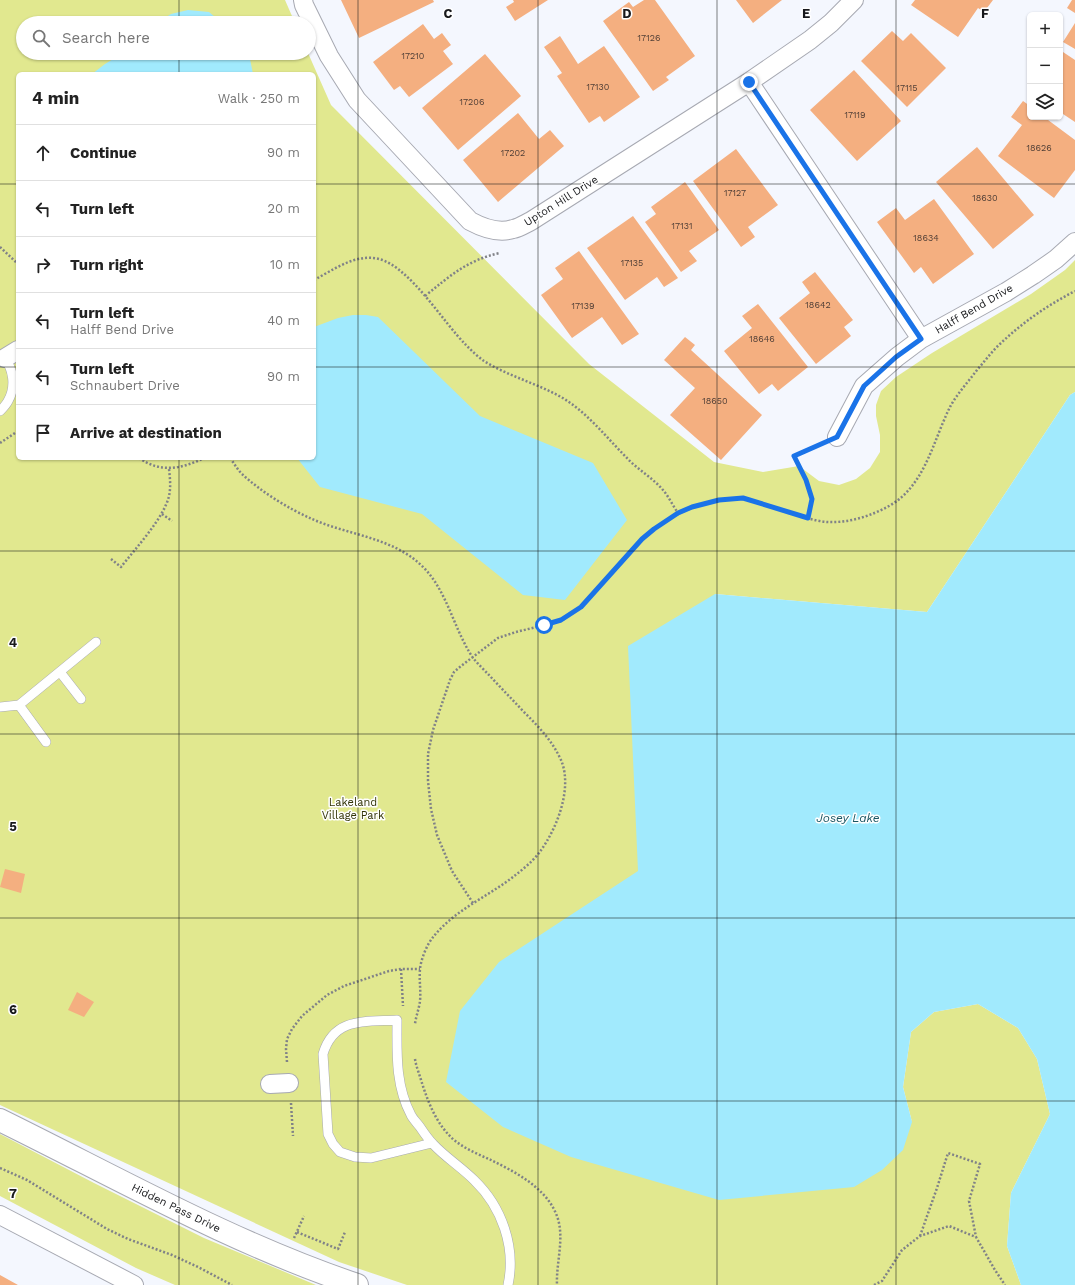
<!DOCTYPE html>
<meta charset="utf-8">
<style>
:root{--surface:#fff;--page:#f6f6f6;--text:#222;--muted:#767676;--line:#e0e0e0}
body{margin:0;font-family:"Work Sans",sans-serif;background:var(--page);color:var(--text)}
.controls{position:absolute;right:12px;top:12px;display:grid;overflow:hidden;border-radius:6px;box-shadow:0 1px 3px #0004}
.controls button{width:36px;height:36px;display:grid;place-items:center;padding:0;border:0;border-bottom:1px solid var(--line);background:var(--surface);color:var(--text);font:20px sans-serif}
.stop{position:absolute;width:12px;height:12px;margin:-9px;border:3px solid #1a73e8;border-radius:50%;background:#fff}
.stop.end{background:#1a73e8;border-color:#fff;box-shadow:0 1px 4px #0008}
.list{margin:0;padding:0;list-style:none}
h2{display:flex;justify-content:space-between;align-items:center;height:52px;margin:0;padding:0 16px;font-size:17px}
h2 small{font-size:13px;font-weight:400;color:var(--muted)}
.list li{display:grid;grid-template-columns:26px 1fr auto;gap:12px;align-items:center;box-sizing:border-box;height:56px;padding:0 16px;border-top:1px solid var(--line)}
.list b{display:block;font-size:15px;white-space:nowrap}
.list p{margin:0;font-size:13px;white-space:nowrap;color:var(--muted)}
.list em{font-size:13px;font-style:normal;color:var(--muted)}
.icon{flex:none;width:22px;height:22px;fill:none;stroke:currentColor;stroke-width:2;stroke-linecap:round;stroke-linejoin:round}
.map{position:relative;flex:none;width:1075px;height:1285px;overflow:hidden}
.search{position:absolute;background:var(--surface);box-shadow:0 1px 3px #0004;left:16px;top:16px;width:300px;height:44px;display:flex;align-items:center;gap:10px;box-sizing:border-box;padding:0 14px;border-radius:22px;color:var(--muted);font-size:15px}
.panel{position:absolute;background:var(--surface);box-shadow:0 1px 3px #0004;left:16px;top:72px;width:300px;height:388px;border-radius:6px}
.map>svg:first-child{display:block}
.green{fill:#e1e88f;fill-rule:evenodd}
.water{fill:#a1eafd}
.building{fill:#f4af80}
.lines{fill:none;stroke-linecap:round;stroke-linejoin:round}
.lane-casing{stroke:#a7a9b2;stroke-width:10}
.street-casing{stroke:#a7a9b2;stroke-width:20}
.secondary-casing{stroke:#a7a9b2;stroke-width:24}
.path{stroke:#808287;stroke-width:2.5;stroke-dasharray:2 2;stroke-linecap:butt}
.lane{stroke:#fff;stroke-width:9}
.street{stroke:#fff;stroke-width:18}
.secondary{stroke:#fff;stroke-width:22}
.route{stroke:#1a73e8;stroke-width:5}
.grid{fill:none;stroke:#18191c;stroke-width:1;stroke-opacity:0.55}
.labels{text-anchor:middle;dominant-baseline:central;stroke-width:3;stroke-linejoin:round;paint-order:stroke}
.number-label{font-size:9px;fill:#4f3e35}
.street-label{font-size:11px;fill:#18191c;stroke:#fff}
.park-label{font-size:11px;fill:#323407;stroke:#fff}
.water-label{font-size:12px;font-style:italic;fill:#1a5663;stroke:#fff}
.grid-label{font-size:13px;text-anchor:middle;font-weight:bold;fill:#18191c;stroke:#fff;stroke-width:3;stroke-linejoin:round;paint-order:stroke}
</style>
<div class="map">
<svg width="1075" height="1285" viewBox="0 0 1075 1285">
<rect width="100%" height="100%" fill="#f4f7fe"/>
<!-- green -->
<path class="green" d="M 0,0 L 285,0 L 295,23 L 23,23 L 23,53 L 308,53 L 331,105 L 589,364 L 714,462 L 763,472 L 799,466 L 819,481 L 839,485 L 856,479 L 870,468 L 880,452 L 880,435 L 876,416 L 876,405 L 881,391 L 896,377 L 932,353 L 1031,294 L 1065,270 L 1075,260 L 1075,392 L 1070,395 L 927,612 L 715,594 L 912,1122 L 903,1087 L 911,1032 L 934,1012 L 978,1004 L 1018,1028 L 1037,1059 L 1050,1114 L 1011,1193 L 1007,1246 L 1021,1285 L 407,1285 L 339,1262 L 0,1105 ZM 18,74 L 314,74 L 314,458 L 18,458 Z
M 0,1134 L 94,1183 L 204,1238 L 316,1285 L 175,1285 L 136,1268 L 0,1196 Z"/>
<!-- water -->
<path class="water" d="M 188,10 L 209,12 L 222,23 L 157,23 L 171,14 Z
M 123,53 L 247,53 L 250,59 L 253,74 L 92,74 L 105,64 Z
M 353,315 L 366,315 L 378,317 L 480,416 L 593,463 L 627,520 L 565,600 L 523,595 L 422,514 L 320,487 L 297,458 L 314,458 L 314,327 L 338,318 Z
M 1075,392 L 1075,1285 L 1021,1285 L 1007,1246 L 1011,1193 L 1050,1114 L 1037,1059 L 1018,1028 L 978,1004 L 934,1012 L 911,1032 L 903,1087 L 912,1122 L 903,1150 L 882,1170 L 854,1187 L 719,1200 L 571,1157 L 503,1127 L 446,1082 L 460,1011 L 499,962 L 638,871 L 628,646 L 715,594 L 927,612 L 1070,395 Z"/>
<!-- building -->
<path class="building" d="M 341,0 L 433,0 L 434,2 L 359,38 Z
M 513,0 L 548,0 L 515,21 L 506,7 L 514,2 Z
M 644,0 L 655,0 L 695,56 L 666,77 L 669,80 L 653,91 L 603,21 L 629,2 L 633,7 Z
M 736,0 L 782,0 L 753,23 Z
M 915,0 L 993,0 L 984,12 L 978,8 L 958,37 L 911,5 Z
M 1072,0 L 1075,0 L 1075,13 L 1067,8 Z
M 1075,23 L 1075,49 L 1063,42 Z
M 423,24 L 434,39 L 442,33 L 451,45 L 443,51 L 453,64 L 409,97 L 400,86 L 394,90 L 373,62 Z
M 892,31 L 903,41 L 911,33 L 946,68 L 907,107 L 861,61 Z
M 560,36 L 578,64 L 604,46 L 640,97 L 604,122 L 600,116 L 589,123 L 557,76 L 562,73 L 544,47 Z
M 1060,50 L 1075,60 L 1075,122 L 1060,112 Z
M 485,54 L 521,96 L 458,150 L 422,108 Z
M 854,70 L 901,121 L 857,161 L 810,110 Z
M 1023,101 L 1030,106 L 1030,117 L 1044,117 L 1075,140 L 1075,170 L 1054,198 L 998,156 L 1022,125 L 1011,117 Z
M 518,113 L 539,139 L 550,130 L 564,146 L 498,202 L 463,160 Z
M 977,147 L 1034,215 L 993,249 L 936,182 Z
M 736,149 L 778,205 L 748,227 L 755,237 L 741,247 L 693,181 Z
M 685,182 L 719,230 L 689,251 L 697,261 L 681,272 L 645,222 L 656,214 L 651,207 Z
M 934,199 L 974,254 L 933,284 L 921,267 L 914,273 L 877,222 L 896,208 L 905,220 Z
M 633,216 L 678,278 L 664,287 L 657,277 L 625,300 L 587,248 Z
M 579,251 L 639,334 L 622,345 L 602,317 L 572,338 L 541,295 L 563,279 L 555,268 Z
M 815,272 L 853,320 L 844,327 L 851,336 L 816,364 L 779,318 L 810,293 L 802,282 Z
M 758,304 L 808,367 L 778,391 L 772,384 L 759,394 L 724,351 L 752,328 L 742,316 Z
M 685,337 L 695,345 L 691,350 L 762,415 L 721,460 L 670,415 L 695,388 L 664,360 Z
M 5,869 L 25,874 L 21,893 L 0,887 Z
M 77,992 L 94,1002 L 84,1017 L 68,1010 Z
M 0,1275 L 18,1285 L 0,1285 Z"/>
<g class="lines">
<defs>
<path id="lane" d="M 0,411 C 3,408 6,405 8,401 C 16,387 14,369 3,356
M 60,672 L 81,699
M 19,705 L 46,742
M 0,707 L 19,705 L 96,642
M 432,1143 L 371,1158 L 355,1157 L 340,1152 L 333,1144 L 328,1134 L 323,1054 C 334,1017 365,1022 397,1020 C 397,1052 395,1085 411,1115 C 413,1119 417,1123 420,1127 C 424,1133 428,1139 433,1144 C 445,1157 461,1167 474,1180 C 502,1207 516,1247 508,1285"/>
<path id="street" d="M 303,0 L 304,5 L 329,56 L 357,100 L 470,221 C 483,228 498,234 513,229 C 519,228 525,224 531,221 L 749,82 L 810,40 L 831,23 L 854,0
M 749,82 L 921,339
M 5,358 L 18,350
M 837,437 L 864,386 L 897,357 L 921,339 L 1006,292 L 1033,275 L 1056,259 L 1075,242
M 270,1084 L 289,1083
M 0,1215 L 134,1285"/>
<path id="secondary" d="M 0,1120 C 118,1178 232,1243 357,1285"/>
</defs>
<!-- lane casing -->
<use href="#lane" class="lane-casing"/>
<!-- street casing -->
<use href="#street" class="street-casing"/>
<!-- secondary casing -->
<use href="#secondary" class="secondary-casing"/>
<!-- path -->
<path class="path" d="M 0,247 L 18,264
M 314,280 C 333,270 356,253 379,259 C 410,267 443,322 466,345 C 472,351 478,357 484,361 C 508,376 536,383 561,397 C 587,412 606,437 627,458 C 638,470 653,478 663,490 C 669,497 673,506 678,513
M 425,296 C 450,276 467,260 500,253
M 0,443 L 18,431
M 139,458 C 160,473 182,469 204,458
M 230,458 C 234,463 237,469 242,474 C 260,491 289,509 312,519 C 348,535 391,537 421,565 C 447,589 453,628 473,658 C 478,664 484,670 489,675 C 500,687 511,698 522,710 C 537,725 552,740 561,760 C 573,788 557,829 539,853 C 532,862 522,870 513,877 C 487,897 455,910 434,936 C 427,944 421,959 420,969 C 419,980 421,990 420,1001 C 419,1009 416,1016 415,1024
M 162,514 L 172,521
M 808,518 L 812,499 L 806,480 L 794,456 L 818,446
M 111,559 L 121,567 C 135,549 164,518 169,496 C 171,487 170,478 169,469
M 473,903 L 452,871 L 437,835 L 431,809 L 428,781 L 428,754 L 433,730 L 450,680 L 454,672 L 461,666 L 498,638 L 516,632 L 561,621 L 581,607 L 642,539 C 667,517 696,502 729,499 C 734,499 739,498 744,499 C 755,501 766,505 776,508 C 793,513 811,521 828,522 C 849,523 871,516 889,506 C 925,486 933,441 950,407 C 957,394 968,382 977,370 C 985,361 992,351 1001,343 C 1023,322 1048,305 1075,291
M 401,969 L 403,1006
M 415,1059 C 416,1066 419,1073 421,1080 C 428,1102 436,1124 454,1140 C 464,1148 477,1154 489,1159 C 515,1172 546,1187 557,1216 C 565,1238 556,1262 557,1285
M 287,1062 L 286,1049 L 287,1039 L 292,1029 L 302,1016 L 327,995 L 344,986 L 389,971 L 401,969 L 420,969
M 291,1103 L 293,1136
M 0,1168 L 27,1180 L 107,1229 L 128,1239 L 172,1255 L 198,1267 L 232,1285
M 297,1232 L 338,1249 L 345,1232
M 920,1236 L 937,1188 L 948,1153 L 980,1164 L 969,1201 L 976,1237
M 294,1238 L 304,1216
M 874,1285 L 882,1281 L 902,1250 L 920,1236 L 949,1226 L 976,1237 L 995,1270 L 1005,1285"/>
<!-- lane -->
<use href="#lane" class="lane"/>
<!-- street -->
<use href="#street" class="street"/>
<!-- secondary -->
<use href="#secondary" class="secondary"/>
</g>
<g class="lines">
<!-- route -->
<path class="route" d="M 544,625 L 561,620 L 581,607 L 642,539 L 654,529 L 678,513 L 692,507 L 719,500 L 743,498 L 808,518 L 812,499 L 806,480 L 794,456 L 837,437 L 864,386 L 896,357 L 921,339 L 749,82"/>
</g>
<!-- grid -->
<path class="grid" d="M 179,0 L 179,23M 358,0 L 358,1285M 538,0 L 538,1285M 717,0 L 717,1285M 896,0 L 896,1285M 179,53 L 179,74M 0,184 L 18,184M 314,184 L 1075,184M 0,367 L 18,367M 314,367 L 1075,367M 179,458 L 179,1285M 0,551 L 1075,551M 0,734 L 1075,734M 0,918 L 1075,918M 0,1101 L 1075,1101"/>
<g class="labels">
<!-- number labels -->
<g class="number-label">
<text x="649" y="38">17126</text>
<text x="413" y="56">17210</text>
<text x="598" y="87">17130</text>
<text x="907" y="88">17115</text>
<text x="472" y="102">17206</text>
<text x="855" y="115">17119</text>
<text x="1039" y="148">18626</text>
<text x="513" y="153">17202</text>
<text x="735" y="193">17127</text>
<text x="985" y="198">18630</text>
<text x="682" y="226">17131</text>
<text x="926" y="238">18634</text>
<text x="632" y="263">17135</text>
<text x="818" y="305">18642</text>
<text x="583" y="306">17139</text>
<text x="762" y="339">18646</text>
<text x="715" y="401">18650</text>
</g>
<!-- street labels -->
<g class="street-label">
<text transform="translate(561 201) rotate(-32)">Upton Hill Drive</text>
<text transform="translate(974 309) rotate(-30)">Halff Bend Drive</text>
<text transform="translate(176 1208) rotate(26)">Hidden Pass Drive</text>
</g>
<!-- park labels -->
<g class="park-label">
<text x="353" y="802">Lakeland<tspan x="353" dy="13">Village Park</tspan></text>
</g>
<!-- water labels -->
<g class="water-label">
<text x="848" y="818">Josey Lake</text>
</g>
</g>
<g class="grid-label">
<text x="448" y="18">C</text>
<text x="627" y="18">D</text>
<text x="806" y="18">E</text>
<text x="985" y="18">F</text>
<text x="13" y="647">4</text>
<text x="13" y="831">5</text>
<text x="13" y="1014">6</text>
<text x="13" y="1198">7</text>
</g>
</svg>
<div class="controls">
<button>+</button>
<button>−</button>
<button><svg class="icon" aria-label="layers" viewBox="0 0 24 24"><path d="M12 4l9 5-9 5-9-5zM3 14l9 5 9-5"/></svg></button>
</div>
<div class="stop" style="left:544px;top:625px"></div>
<div class="stop end" style="left:749px;top:82px"></div>
<div class="search"><svg class="icon" aria-label="search" viewBox="0 0 24 24"><circle cx="10" cy="10" r="6"/><path d="M15 15l6 6"/></svg>Search here</div>
<section class="panel">
<h2>4 min<small>Walk · 250 m</small></h2>
<ul class="list">
<li><svg class="icon" aria-label="ahead" viewBox="0 0 24 24"><path d="M12 20V5M6 11l6-6 6 6"/></svg><div><b>Continue</b></div><em>90 m</em></li>
<li><svg class="icon" aria-label="left" viewBox="0 0 24 24"><path d="M17 20v-9H6M10 6l-5 5 5 5"/></svg><div><b>Turn left</b></div><em>20 m</em></li>
<li><svg class="icon" aria-label="right" viewBox="0 0 24 24"><path d="M7 20v-9h11M14 6l5 5-5 5"/></svg><div><b>Turn right</b></div><em>10 m</em></li>
<li><svg class="icon" aria-label="left" viewBox="0 0 24 24"><path d="M17 20v-9H6M10 6l-5 5 5 5"/></svg><div><b>Turn left</b><p>Halff Bend Drive</p></div><em>40 m</em></li>
<li><svg class="icon" aria-label="left" viewBox="0 0 24 24"><path d="M17 20v-9H6M10 6l-5 5 5 5"/></svg><div><b>Turn left</b><p>Schnaubert Drive</p></div><em>90 m</em></li>
<li><svg class="icon" aria-label="arrive" viewBox="0 0 24 24"><path d="M6 21V4h12l-3 4 3 4H6"/></svg><div><b>Arrive at destination</b></div></li>
</ul>
</section>
</div>
